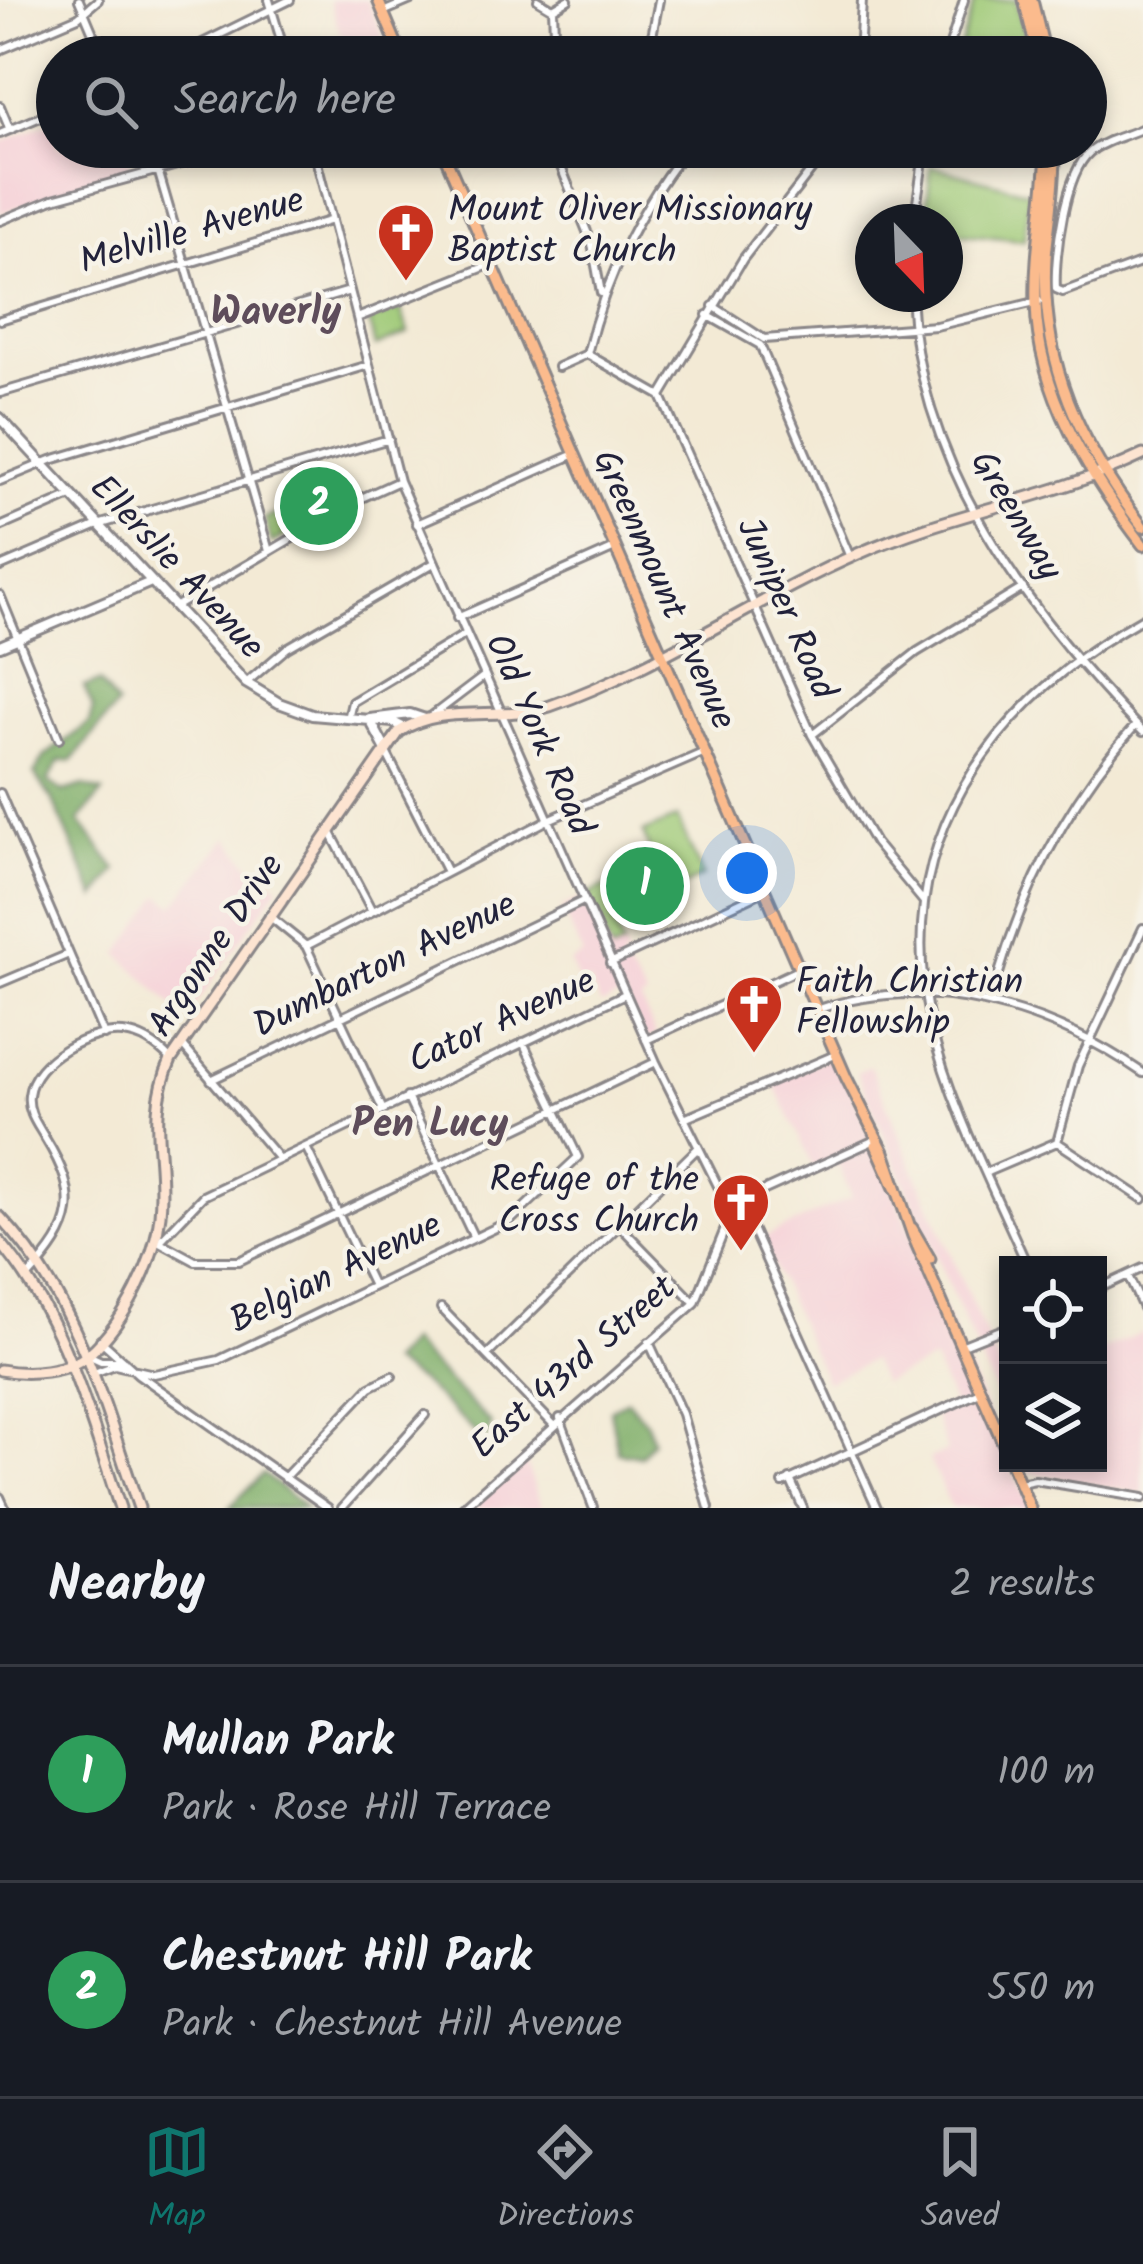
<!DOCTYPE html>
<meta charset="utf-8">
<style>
:root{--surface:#171b24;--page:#20242c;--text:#f1f3f6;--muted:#9ea1a6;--line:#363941;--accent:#0f766e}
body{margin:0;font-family:Kalam,sans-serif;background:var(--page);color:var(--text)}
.controls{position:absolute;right:36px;bottom:36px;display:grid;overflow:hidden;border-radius:0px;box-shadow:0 6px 18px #0003}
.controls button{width:108px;height:108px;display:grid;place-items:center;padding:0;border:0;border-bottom:3px solid var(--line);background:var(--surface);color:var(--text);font:60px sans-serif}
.compass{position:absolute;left:855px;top:204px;width:108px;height:108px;border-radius:50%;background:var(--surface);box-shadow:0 6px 18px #0003;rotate:157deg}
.you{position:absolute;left:747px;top:873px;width:42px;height:42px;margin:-30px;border:9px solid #fff;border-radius:50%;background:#1a73e8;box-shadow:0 0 0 18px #1a73e833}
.badge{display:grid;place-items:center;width:78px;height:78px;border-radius:50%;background:var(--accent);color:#fff;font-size:39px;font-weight:700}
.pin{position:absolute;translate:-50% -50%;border:6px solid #fff;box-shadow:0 3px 12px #0006}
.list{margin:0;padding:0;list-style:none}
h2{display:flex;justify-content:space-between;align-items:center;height:156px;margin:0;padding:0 48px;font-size:51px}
h2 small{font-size:39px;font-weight:400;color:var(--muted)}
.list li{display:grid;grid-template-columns:78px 1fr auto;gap:36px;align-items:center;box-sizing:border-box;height:216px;padding:0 48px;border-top:3px solid var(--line)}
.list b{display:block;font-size:45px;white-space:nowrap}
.list p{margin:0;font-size:39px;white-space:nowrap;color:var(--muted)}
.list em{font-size:39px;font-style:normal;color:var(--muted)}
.icon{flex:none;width:66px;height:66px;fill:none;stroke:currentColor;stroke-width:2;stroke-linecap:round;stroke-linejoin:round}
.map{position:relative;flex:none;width:1143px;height:1508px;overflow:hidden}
.search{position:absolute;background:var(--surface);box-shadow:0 6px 18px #0003;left:36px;right:36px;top:36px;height:132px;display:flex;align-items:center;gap:30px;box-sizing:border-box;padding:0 42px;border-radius:66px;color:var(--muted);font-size:45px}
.sheet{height:588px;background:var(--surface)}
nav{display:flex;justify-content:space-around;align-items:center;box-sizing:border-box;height:168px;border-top:3px solid var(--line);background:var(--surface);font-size:33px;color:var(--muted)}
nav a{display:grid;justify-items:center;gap:6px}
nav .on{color:var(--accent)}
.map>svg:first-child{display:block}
.built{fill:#f6cfd7}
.green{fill:#9ec976;stroke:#607658;stroke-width:3}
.forest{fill:#7ead67;stroke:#506851;stroke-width:3}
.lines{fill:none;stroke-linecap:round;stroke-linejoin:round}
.minor-casing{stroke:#8a8688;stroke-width:12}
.tertiary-casing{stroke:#8a8688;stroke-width:14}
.secondary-casing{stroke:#8a8688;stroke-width:15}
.primary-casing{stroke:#8a8688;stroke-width:15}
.minor{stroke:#fff;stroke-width:6}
.tertiary{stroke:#fff;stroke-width:8}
.secondary{stroke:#fde4d1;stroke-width:9}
.primary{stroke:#fbbb8d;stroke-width:9}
.labels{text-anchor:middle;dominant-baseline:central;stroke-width:9;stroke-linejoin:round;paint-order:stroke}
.poi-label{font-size:36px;fill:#22223b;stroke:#f7f3e8;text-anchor:start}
.street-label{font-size:36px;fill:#22223b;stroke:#f7f3e8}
.neighbourhood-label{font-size:39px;font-weight:bold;fill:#5e4d5b;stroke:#f7f3e8}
</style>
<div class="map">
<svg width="1143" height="1508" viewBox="0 0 1143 1508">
<rect width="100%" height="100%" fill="#f7f3e8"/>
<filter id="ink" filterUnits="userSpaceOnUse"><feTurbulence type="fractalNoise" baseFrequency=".00833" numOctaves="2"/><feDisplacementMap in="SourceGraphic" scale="24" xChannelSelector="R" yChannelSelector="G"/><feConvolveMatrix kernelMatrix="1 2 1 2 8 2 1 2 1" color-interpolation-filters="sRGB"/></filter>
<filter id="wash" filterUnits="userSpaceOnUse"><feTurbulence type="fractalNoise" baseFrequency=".004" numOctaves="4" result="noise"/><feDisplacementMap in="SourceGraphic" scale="48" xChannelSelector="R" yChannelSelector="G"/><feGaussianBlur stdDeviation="2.7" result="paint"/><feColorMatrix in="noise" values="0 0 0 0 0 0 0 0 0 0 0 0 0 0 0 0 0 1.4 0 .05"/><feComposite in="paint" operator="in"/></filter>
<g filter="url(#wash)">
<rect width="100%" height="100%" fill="#f3ead5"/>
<!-- built -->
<path class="built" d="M 329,0 L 367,0 L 392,57 L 348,57 Z
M 57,119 L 57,147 L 123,147 L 133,171 L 0,213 L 0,143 Z
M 228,837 L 251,866 L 279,886 L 186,1018 L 119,954 L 160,895 L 174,905 Z
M 586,896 L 611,951 L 623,946 L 627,955 L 621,959 L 647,998 L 641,1001 L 656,1035 L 645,1039 L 624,995 L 601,1005 L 589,980 L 580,984 L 570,963 L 583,955 L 561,908 Z
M 836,1054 L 1008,1463 L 1031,1508 L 951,1508 L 929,1459 L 947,1451 L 933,1412 L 952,1403 L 933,1360 L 882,1383 L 871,1360 L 826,1382 L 761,1239 L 852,1197 L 838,1164 L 816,1173 L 773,1081 Z
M 870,1066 L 1008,1387 L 1008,1423 L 857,1072 Z
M 1143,1332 L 1143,1494 L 1028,1472 L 1024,1463 L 1098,1463 L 1098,1352 Z
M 525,1460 L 542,1508 L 473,1508 L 492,1487 Z"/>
<!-- green -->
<path class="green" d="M 975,0 L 1016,0 L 1030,57 L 957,57 Z
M 931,166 L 1030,192 L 1024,240 L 945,232 L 945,222 L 925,222 Z
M 400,308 L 409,333 L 375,347 L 369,321 Z
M 354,491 L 355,495 L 272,543 L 265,518 Z
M 677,818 L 703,876 L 613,923 L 623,946 L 612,952 L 586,896 L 654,862 L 643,833 Z"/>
<!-- forest -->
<path class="forest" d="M 99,682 L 117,705 L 72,761 L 60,761 L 48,781 L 63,792 L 84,786 L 103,792 L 79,821 L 117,870 L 96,898 L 52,799 L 34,774 L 45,756 L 89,723 L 93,708 L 84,687 Z
M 409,1342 L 491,1424 L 487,1437 L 481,1438 L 420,1382 L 390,1363 Z
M 627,1400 L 647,1423 L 652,1440 L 641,1456 L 618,1452 L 610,1410 Z
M 263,1474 L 306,1508 L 229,1508 Z"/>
</g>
<g filter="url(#ink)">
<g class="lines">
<defs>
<path id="minor" d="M 79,0 L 103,57
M 269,0 L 286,57
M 538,0 L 553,9
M 553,9 L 555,57
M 553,9 L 568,0
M 383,12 L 411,0
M 0,50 L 78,17 L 98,0
M 174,57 L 290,0
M 648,57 L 659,0
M 859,57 L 862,0
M 946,57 L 964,0
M 0,106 L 10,130
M 1143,128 C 1127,136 1104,140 1090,152 C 1065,173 1054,257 1056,289 L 1063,292 L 1143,262
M 0,134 L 57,110
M 313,147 L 399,481 L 656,1062 L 725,1200 L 750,1224 L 877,1508
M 553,147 L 592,244 L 601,293
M 158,170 L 269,551
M 0,221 L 53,199 L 243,147
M 914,222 L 925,147
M 911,294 C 918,466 1028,613 1143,732
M 713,306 L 764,339
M 707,315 L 760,345
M 357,318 L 492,264
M 0,320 L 332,220
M 764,339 L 936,326 L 1039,301
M 760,345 L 850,557
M 587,354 L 661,396 L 812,735 L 875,843 L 923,901
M 587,354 C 605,279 640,208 688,147
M 558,367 L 587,354
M 0,393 L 350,291
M 661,396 L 743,259 L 829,147
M 0,481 L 51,460 L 369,365
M 417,524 L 573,455
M 0,527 L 71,496
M 0,567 L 98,525 L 389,439
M 0,595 L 59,739
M 175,607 L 357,500 L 399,481
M 457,618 L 615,548
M 246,683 L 287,648 L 434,563
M 429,718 L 483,677
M 348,719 L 352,702 L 464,635
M 812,735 L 917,652 L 1023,588
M 386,752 L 447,872
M 0,793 L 104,1035
M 331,833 L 372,911
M 269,916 L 306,946 L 383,1110
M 306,946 L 546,821 L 705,752
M 610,963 L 764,891
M 0,983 L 69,954
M 991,1003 C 1016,901 1066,802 1136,725
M 816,1010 C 929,971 1048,1008 1143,1073
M 646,1040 L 800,969
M 183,1046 L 279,1159
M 211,1080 L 581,902
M 407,1097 L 474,1238
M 684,1119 L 835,1055
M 1057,1142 L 1078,1066 L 1143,928
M 1057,1142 L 1143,1199
M 306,1147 L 373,1286
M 987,1172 L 1057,1142
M 620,1226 L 695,1303
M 156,1240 L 195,1261 L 239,1261 L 656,1062
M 161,1240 L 203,1196 L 625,994
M 1027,1265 C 993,1187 951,1108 931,1026 C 889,844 991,703 1143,618
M 1128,1276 L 1143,1308
M 28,1277 C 75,1226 82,1198 45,1138 C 37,1124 27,1112 29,1095 C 33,1059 90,1030 123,1033 C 143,1035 158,1046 171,1060
M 1098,1289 L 1143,1268
M 441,1308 L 553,1424
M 100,1340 L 138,1374 L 328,1508
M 649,1342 L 682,1414 L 709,1508
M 963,1345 L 1008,1327
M 88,1355 L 101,1361 L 124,1361
M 487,1355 L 698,1148
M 94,1373 L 115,1365 L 154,1374 L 219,1360 L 510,1221 L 578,1157 L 523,1042
M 560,1418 L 593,1507
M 284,1478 L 370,1387 L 392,1376
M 790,1479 L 803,1508
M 783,1483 L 982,1391
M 1020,1483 L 1035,1480 L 1143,1498
M 0,1497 L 5,1508
M 342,1508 L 425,1415
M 462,1508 L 695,1303 L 731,1214 L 743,1200 L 875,1140"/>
<path id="tertiary" d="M 0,418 L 246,683 L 279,703 L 312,715 L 393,722 L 405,728
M 0,646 L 151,582
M 370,719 L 410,714 L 425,719
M 370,720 L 385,748"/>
<path id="secondary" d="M 0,1217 C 78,1299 103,1404 139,1508
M 0,1242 C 65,1318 89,1416 120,1508
M 0,1370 C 27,1375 67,1373 89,1354 C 125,1323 155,1261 160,1215 C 166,1156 145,1119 171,1060 L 399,732 C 442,702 502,722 550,706 C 659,668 754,599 860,553 C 952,512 1051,499 1143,455"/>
<path id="primary" d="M 378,0 L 402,57
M 1024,0 L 1038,57
M 1032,0 L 1046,57
M 441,147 L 846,1077 L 884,1152 L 913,1236 L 1008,1454
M 1047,147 C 1046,199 1034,251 1036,304 C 1038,393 1090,476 1143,545
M 1055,147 C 1056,184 1049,220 1046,257 C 1040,362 1080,445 1143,527
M 876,1145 L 895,1188
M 912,1228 L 930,1259
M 1011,1463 L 1030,1508"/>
</defs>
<!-- minor casing -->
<use href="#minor" class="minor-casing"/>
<!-- tertiary casing -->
<use href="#tertiary" class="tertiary-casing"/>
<!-- secondary casing -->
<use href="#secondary" class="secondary-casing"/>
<!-- primary casing -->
<use href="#primary" class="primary-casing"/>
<!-- minor -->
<use href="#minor" class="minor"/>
<!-- tertiary -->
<use href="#tertiary" class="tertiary"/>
<!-- secondary -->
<use href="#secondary" class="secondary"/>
<!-- primary -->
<use href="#primary" class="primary"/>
</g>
</g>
<!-- icons -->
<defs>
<symbol id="church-pin" viewBox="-11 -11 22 30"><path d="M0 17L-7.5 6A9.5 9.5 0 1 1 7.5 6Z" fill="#c8321e" stroke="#f7f3e8"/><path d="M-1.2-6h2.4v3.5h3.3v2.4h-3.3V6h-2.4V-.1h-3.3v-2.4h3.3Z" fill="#fff"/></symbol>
</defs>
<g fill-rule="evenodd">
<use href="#church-pin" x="373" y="199" width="66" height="90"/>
<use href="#church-pin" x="721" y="971" width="66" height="90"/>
<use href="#church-pin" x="708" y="1169" width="66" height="90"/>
</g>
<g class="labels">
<!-- poi labels -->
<g class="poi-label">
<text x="448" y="211">Mount Oliver Missionary<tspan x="448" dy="41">Baptist Church</tspan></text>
<text x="796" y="983">Faith Christian<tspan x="796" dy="41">Fellowship</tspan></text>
<text x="699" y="1181" text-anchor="end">Refuge of the<tspan x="699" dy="41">Cross Church</tspan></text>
</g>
<!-- street labels -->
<g class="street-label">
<text transform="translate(192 232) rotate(-16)">Melville Avenue</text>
<text transform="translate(1015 516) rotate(59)">Greenway</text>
<text transform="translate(176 568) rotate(47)">Ellerslie Avenue</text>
<text transform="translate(663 590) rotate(66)">Greenmount Avenue</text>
<text transform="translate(785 609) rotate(66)">Juniper Road</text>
<text transform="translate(538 735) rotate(66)">Old York Road</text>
<text transform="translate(217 946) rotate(-56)">Argonne Drive</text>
<text transform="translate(385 966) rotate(-26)">Dumbarton Avenue</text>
<text transform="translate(502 1022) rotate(-25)">Cator Avenue</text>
<text transform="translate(336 1274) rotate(-26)">Belgian Avenue</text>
<text transform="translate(574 1368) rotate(-41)">East 43rd Street</text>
</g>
<!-- neighbourhood labels -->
<g class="neighbourhood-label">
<text x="276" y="314">Waverly</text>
<text x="430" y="1126">Pen Lucy</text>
</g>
</g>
</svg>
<div class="controls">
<button><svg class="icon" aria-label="locate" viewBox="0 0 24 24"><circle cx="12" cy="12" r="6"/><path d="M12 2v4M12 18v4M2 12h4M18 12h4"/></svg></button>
<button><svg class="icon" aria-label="layers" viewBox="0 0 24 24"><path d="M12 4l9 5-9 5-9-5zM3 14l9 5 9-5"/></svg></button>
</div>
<svg class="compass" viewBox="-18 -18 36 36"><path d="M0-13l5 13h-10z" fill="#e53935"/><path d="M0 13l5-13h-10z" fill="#9ea1a6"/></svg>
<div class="you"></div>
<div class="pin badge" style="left:645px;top:886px;background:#2e9e5b">1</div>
<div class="pin badge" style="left:319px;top:506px;background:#2e9e5b">2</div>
<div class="search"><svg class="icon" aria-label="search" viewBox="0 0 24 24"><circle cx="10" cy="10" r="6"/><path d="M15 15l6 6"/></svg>Search here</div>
</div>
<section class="sheet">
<h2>Nearby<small>2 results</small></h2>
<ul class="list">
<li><span class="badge" style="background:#2e9e5b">1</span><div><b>Mullan Park</b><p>Park · Rose Hill Terrace</p></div><em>100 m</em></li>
<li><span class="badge" style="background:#2e9e5b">2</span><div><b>Chestnut Hill Park</b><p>Park · Chestnut Hill Avenue</p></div><em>550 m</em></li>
</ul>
</section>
<nav>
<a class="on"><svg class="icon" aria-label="map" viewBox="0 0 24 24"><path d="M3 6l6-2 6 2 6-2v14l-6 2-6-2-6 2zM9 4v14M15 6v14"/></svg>Map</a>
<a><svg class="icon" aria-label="directions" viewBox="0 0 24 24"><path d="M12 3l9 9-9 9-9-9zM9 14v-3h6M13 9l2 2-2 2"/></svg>Directions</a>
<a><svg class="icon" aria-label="saved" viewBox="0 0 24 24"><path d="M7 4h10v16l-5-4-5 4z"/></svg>Saved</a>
</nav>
